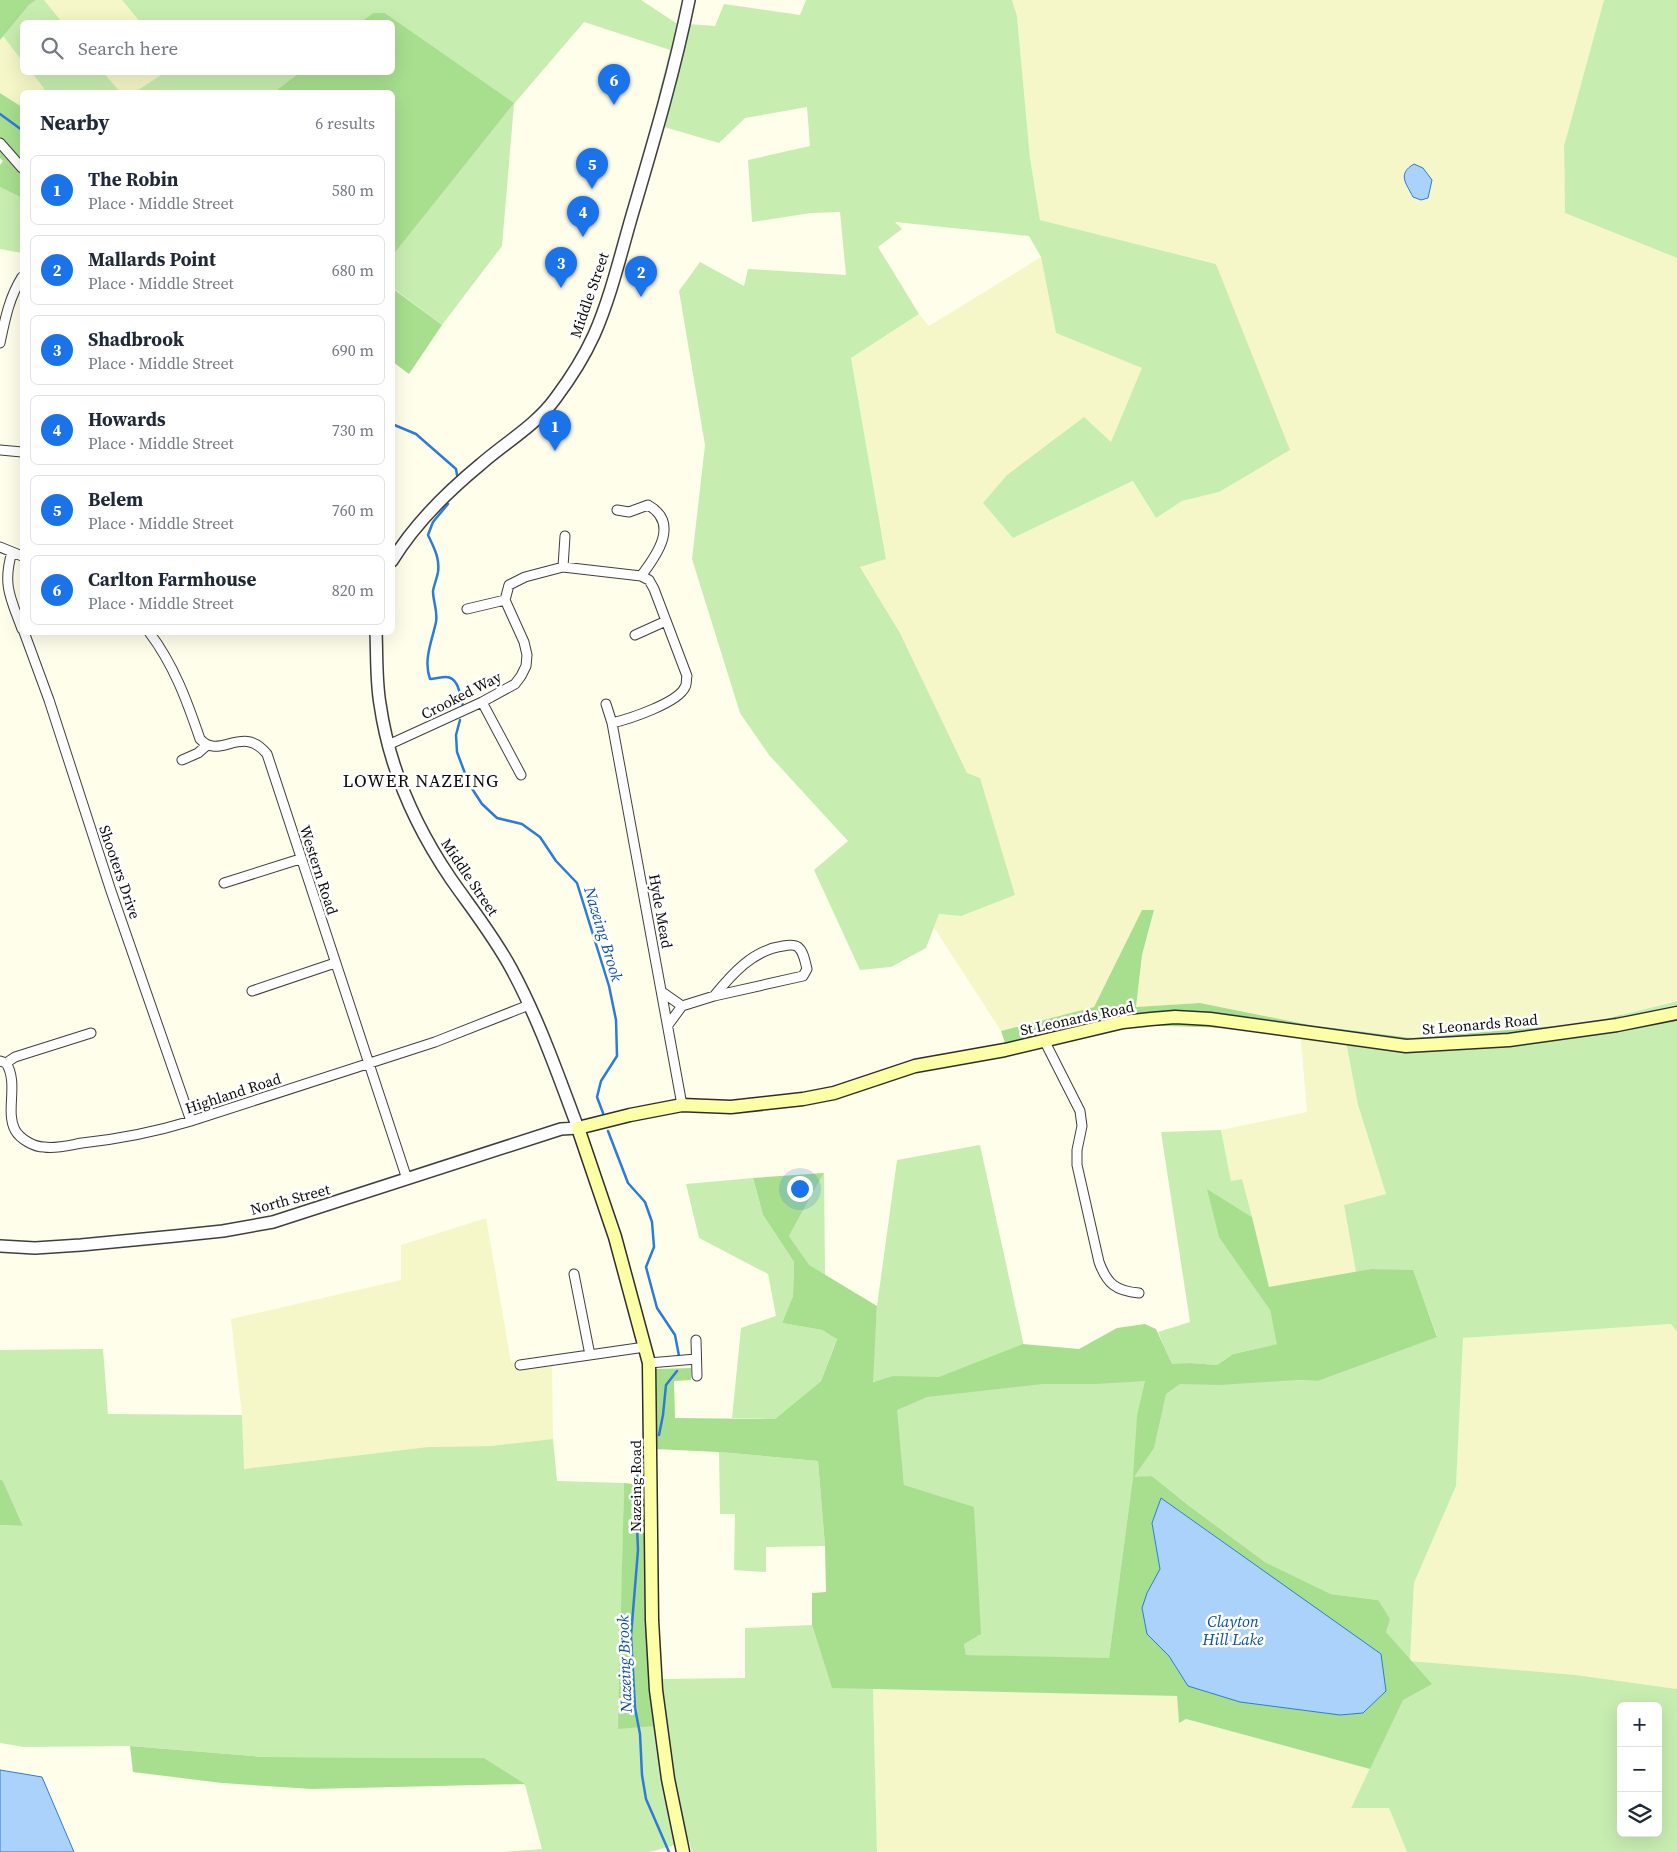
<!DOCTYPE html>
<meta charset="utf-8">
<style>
:root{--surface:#fff;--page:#f2f2f3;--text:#1f2937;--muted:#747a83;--line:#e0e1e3;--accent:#1a73e8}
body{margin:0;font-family:"Source Serif 4",serif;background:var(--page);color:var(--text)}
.controls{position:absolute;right:15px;bottom:15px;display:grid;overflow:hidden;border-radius:8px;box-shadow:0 5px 20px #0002}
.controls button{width:45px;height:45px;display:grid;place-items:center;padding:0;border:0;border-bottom:1px solid var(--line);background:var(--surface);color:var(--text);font:25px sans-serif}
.you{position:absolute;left:799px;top:1188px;width:18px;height:18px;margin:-12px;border:4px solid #fff;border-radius:50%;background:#1a73e8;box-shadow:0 0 0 8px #1a73e833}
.badge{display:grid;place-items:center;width:32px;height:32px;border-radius:50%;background:var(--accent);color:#fff;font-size:16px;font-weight:700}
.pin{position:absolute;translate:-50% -41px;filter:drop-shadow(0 1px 2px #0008)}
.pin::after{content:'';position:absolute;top:26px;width:18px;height:15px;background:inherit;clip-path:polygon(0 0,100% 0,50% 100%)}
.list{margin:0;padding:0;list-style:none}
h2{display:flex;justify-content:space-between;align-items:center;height:65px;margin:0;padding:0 20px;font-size:21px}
h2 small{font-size:16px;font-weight:400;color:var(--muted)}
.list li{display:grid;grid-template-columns:32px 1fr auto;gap:15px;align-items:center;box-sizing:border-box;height:70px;margin:0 10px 10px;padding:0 10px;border:1px solid var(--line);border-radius:8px}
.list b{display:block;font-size:19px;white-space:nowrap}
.list p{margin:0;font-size:16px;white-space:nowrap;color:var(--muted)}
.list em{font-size:16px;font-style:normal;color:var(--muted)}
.icon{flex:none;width:28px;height:28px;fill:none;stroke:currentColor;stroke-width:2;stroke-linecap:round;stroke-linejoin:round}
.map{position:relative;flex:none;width:1677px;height:1852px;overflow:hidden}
.search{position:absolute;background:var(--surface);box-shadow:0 5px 20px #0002;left:20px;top:20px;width:375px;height:55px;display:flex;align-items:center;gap:12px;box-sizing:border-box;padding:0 18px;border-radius:8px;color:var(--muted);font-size:19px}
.panel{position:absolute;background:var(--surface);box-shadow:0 5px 20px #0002;left:20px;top:90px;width:375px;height:545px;border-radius:8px}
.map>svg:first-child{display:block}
.farmland{fill:#f5f7c8}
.green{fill:#c8edb1;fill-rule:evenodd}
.forest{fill:#a8df8f;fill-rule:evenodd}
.water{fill:#aad2fb;stroke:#2b7cd9}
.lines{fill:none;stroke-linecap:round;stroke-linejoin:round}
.stream{stroke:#2b7cd9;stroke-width:2.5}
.minor-casing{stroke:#3f3f3f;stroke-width:11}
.tertiary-casing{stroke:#3f3f3f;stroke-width:14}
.secondary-casing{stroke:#2e2e2e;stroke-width:15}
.minor{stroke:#fff;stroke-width:9}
.tertiary{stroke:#fff;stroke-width:11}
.secondary{stroke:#fdffa6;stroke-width:12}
.labels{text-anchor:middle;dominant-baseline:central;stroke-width:5;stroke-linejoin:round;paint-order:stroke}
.street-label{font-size:15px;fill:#0c0c0c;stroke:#fff}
.water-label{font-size:16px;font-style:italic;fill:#0b4ea7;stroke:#fff}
.quarter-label{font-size:18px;letter-spacing:1px;fill:#0c0c0c;stroke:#fff}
</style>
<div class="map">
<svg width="1677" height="1852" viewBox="0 0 1677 1852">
<rect width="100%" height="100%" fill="#fffeeb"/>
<!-- farmland -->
<path class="farmland" d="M 44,0 L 122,0 L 140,22 L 62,22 Z
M 1012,0 L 1604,0 L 1564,146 L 1565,213 L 1677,258 L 1677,1000 L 1591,1023 L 1412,1038 L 1311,1025 L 1200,1003 L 1136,1007 L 1142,955 L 1154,910 L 1142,910 L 1094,1007 L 1001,1031 L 933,926 L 939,914 L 961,916 L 967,773 L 900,633 L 860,567 L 886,558 L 851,358 L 919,314 L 929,326 L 1041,257 L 1056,333 L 1143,368 L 1111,443 L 983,503 L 1013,538 L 1134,481 L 1156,517 L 1182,501 L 1219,492 L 1217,264 L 1040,220 L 1030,158 L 1017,16 Z
M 3,36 L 22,61 L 22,72 L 32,73 L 43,87 L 45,92 L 22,92 L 22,107 L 0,93 L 0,40 Z
M 104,73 L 164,73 L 135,92 L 120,92 Z
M 1300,1030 L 1346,1042 L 1358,1105 L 1386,1194 L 1344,1205 L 1356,1272 L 1270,1291 L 1242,1179 L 1231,1181 L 1221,1130 L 1307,1112 Z
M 486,1218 L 511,1362 L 552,1358 L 553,1439 L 491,1446 L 428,1447 L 243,1469 L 242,1415 L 231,1319 L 401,1280 L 401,1245 Z
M 1672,1324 L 1677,1332 L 1677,1689 L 1576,1675 L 1410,1661 L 1414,1583 L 1456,1486 L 1462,1338 Z
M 873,1688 L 1177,1696 L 1179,1723 L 1186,1719 L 1370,1769 L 1351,1807 L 1389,1808 L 1407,1852 L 877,1852 Z"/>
<!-- green -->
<path class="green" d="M 36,0 L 44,0 L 62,22 L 22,22 L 22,61 L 3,36 L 29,5 Z
M 122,0 L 641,0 L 676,23 L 715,26 L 724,4 L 800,15 L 806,0 L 1012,0 L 1017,16 L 1030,158 L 1040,220 L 1216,264 L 1290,450 L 1219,492 L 1182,501 L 1156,518 L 1133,481 L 1013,538 L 983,503 L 1007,475 L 1084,417 L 1111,442 L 1142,368 L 1056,333 L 1041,257 L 1029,236 L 895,222 L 902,229 L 878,247 L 919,314 L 851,358 L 886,559 L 860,567 L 900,633 L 967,773 L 980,778 L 1015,895 L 961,916 L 939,914 L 926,948 L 891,967 L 860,970 L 814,870 L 848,841 L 769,755 L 740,713 L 692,559 L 705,445 L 679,291 L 700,262 L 744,286 L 748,269 L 846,275 L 840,212 L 811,213 L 752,222 L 748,160 L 810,146 L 807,107 L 745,118 L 719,143 L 664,127 L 664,103 L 658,97 L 670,50 L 584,22 L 514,104 L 502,246 L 442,325 L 393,288 L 393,255 L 513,103 L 385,13 L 373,13 L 361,22 L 140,22 Z
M 1604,0 L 1677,0 L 1677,258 L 1565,213 L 1564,146 Z
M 32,73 L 104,73 L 120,92 L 45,92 L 43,87 Z
M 164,73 L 164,72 L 299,73 L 274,92 L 135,92 Z
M 0,187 L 22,198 L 22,253 L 0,249 Z
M 1677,1001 L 1677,1332 L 1671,1324 L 1463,1338 L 1456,1486 L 1414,1583 L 1410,1661 L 1576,1675 L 1677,1689 L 1677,1852 L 1407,1852 L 1389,1808 L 1351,1808 L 1382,1743 L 1410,1661 L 1386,1632 L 1378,1600 L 1331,1594 L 1265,1562 L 1188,1505 L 1152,1476 L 1133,1478 L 1109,1659 L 966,1655 L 964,1644 L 904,1485 L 893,1377 L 872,1382 L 877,1306 L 897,1160 L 980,1145 L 1029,1369 L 1318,1381 L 1437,1336 L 1413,1271 L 1371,1269 L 1356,1272 L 1344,1205 L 1386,1194 L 1358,1105 L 1346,1042 L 1402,1050 L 1613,1033 L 1624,1030 L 1621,1015 ZM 1621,1706 L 1658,1706 L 1658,1833 L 1621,1833 Z
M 1221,1130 L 1231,1181 L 1242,1179 L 1252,1217 L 1208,1190 L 1255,1286 L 1270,1310 L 1278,1344 L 1233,1354 L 1217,1365 L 1191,1363 L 1172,1365 L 1158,1332 L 1190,1322 L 1161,1132 Z
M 824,1173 L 825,1276 L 808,1265 L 789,1236 Z
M 753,1178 L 763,1215 L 794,1262 L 793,1296 L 782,1323 L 822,1330 L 837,1338 L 821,1381 L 775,1419 L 732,1418 L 741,1328 L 776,1316 L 768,1274 L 699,1238 L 686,1184 Z
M 103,1349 L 108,1414 L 242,1415 L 244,1469 L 428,1447 L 491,1446 L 553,1439 L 557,1481 L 624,1483 L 619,1729 L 660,1679 L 745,1678 L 745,1628 L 812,1625 L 832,1687 L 873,1688 L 877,1852 L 692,1852 L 689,1841 L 650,1852 L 503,1852 L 542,1849 L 525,1785 L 484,1758 L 264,1757 L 130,1746 L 24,1747 L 0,1743 L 0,1525 L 23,1526 L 3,1481 L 0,1479 L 0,1350 Z
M 719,1452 L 818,1461 L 825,1546 L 766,1547 L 766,1572 L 734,1570 L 735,1514 L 720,1514 Z"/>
<!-- forest -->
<path class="forest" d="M 0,0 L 36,0 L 29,5 L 0,40 Z
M 373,13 L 385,13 L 514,103 L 393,255 L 392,92 L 274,92 L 299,73 L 392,72 L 392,22 L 361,22 Z
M 0,93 L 22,107 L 22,198 L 0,187 L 0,165 L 3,161 L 0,158 Z
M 392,288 L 442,325 L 409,374 L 393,362 Z
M 1142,910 L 1154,910 L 1142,955 L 1136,1007 L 1200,1003 L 1310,1025 L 1412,1038 L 1591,1023 L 1621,1015 L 1625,1030 L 1613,1033 L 1402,1050 L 1300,1030 L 1133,1025 L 1009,1055 L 1001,1031 L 1094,1007 Z
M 824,1173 L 789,1236 L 809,1265 L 877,1306 L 873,1382 L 893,1376 L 939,1377 L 1023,1344 L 1079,1349 L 1117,1328 L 1145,1324 L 1156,1329 L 1172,1364 L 1191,1363 L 1217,1365 L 1233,1354 L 1277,1344 L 1270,1310 L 1219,1237 L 1207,1189 L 1252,1217 L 1269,1287 L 1371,1269 L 1413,1270 L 1437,1337 L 1318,1381 L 1297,1380 L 1220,1385 L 1180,1384 L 1166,1394 L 1154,1448 L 1134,1477 L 1152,1476 L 1188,1505 L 1265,1562 L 1331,1594 L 1378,1600 L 1390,1619 L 1386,1632 L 1432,1684 L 1403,1700 L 1370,1769 L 1186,1719 L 1179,1723 L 1177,1696 L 832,1688 L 812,1625 L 812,1593 L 826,1592 L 825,1546 L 818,1461 L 719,1452 L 655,1449 L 656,1369 L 691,1368 L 691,1380 L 674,1381 L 675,1418 L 775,1419 L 821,1381 L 837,1339 L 822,1330 L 782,1323 L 793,1296 L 794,1262 L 763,1215 L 753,1178 ZM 1145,1381 L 1137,1416 L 1133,1477 L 1109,1658 L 966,1655 L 964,1644 L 981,1634 L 974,1507 L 904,1485 L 897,1410 L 927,1397 L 1043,1384 L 1096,1384 ZM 1161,1498 C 1235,1549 1306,1604 1381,1654 L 1188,1686 L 1169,1656 L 1147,1634 L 1147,1593 L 1160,1569 L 1152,1523 Z
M 0,1479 L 3,1481 L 23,1526 L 0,1525 Z
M 624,1483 L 656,1486 C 655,1566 655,1646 667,1725 L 618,1729 Z
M 130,1746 L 264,1757 L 484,1758 L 525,1784 L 312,1789 L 222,1783 L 133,1772 Z"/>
<!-- water -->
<path class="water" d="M 1414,164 L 1423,168 L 1432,180 L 1428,198 L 1421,200 L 1413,197 C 1406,183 1397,174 1414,164 Z
M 1161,1498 L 1381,1654 L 1386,1691 L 1363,1713 L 1340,1715 L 1240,1702 L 1188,1686 L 1169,1656 L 1147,1634 L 1142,1608 L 1147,1593 L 1160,1569 L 1152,1523 Z
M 0,1770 L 42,1777 L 74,1852 L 0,1852 Z"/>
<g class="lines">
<!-- stream -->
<path class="stream" d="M 0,114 L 22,130
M 392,424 L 416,434 L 456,469 L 457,475
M 448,504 L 433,522 L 428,535 C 434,548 440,558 438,572 C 437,578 434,585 433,591 C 433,602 438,611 436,622 C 432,641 423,660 430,679 C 435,679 440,677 446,677 C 459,677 460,696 463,706
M 460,720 L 456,735 L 457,752 L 469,784 L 482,804 L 497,818 L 522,824 L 540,837 L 556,861 L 577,883 L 609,986 L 616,1020 L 617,1056 L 601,1081 L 597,1097 L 603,1113
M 608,1131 L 628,1183 L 645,1202 L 652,1222 L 654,1247 L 646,1267 L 657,1308 L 675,1335 L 679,1356
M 659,1435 L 663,1415 L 666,1385 L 677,1371
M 643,1444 L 639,1447 L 636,1501 L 638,1550 L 631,1636 L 635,1708 L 640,1734 L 642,1775 L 646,1799 L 669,1852"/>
<defs>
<path id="minor" d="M 0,143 L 22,168
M 0,343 C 5,319 9,298 22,277
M 0,450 L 22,452
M 617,510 L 629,512 L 648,505 C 680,523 657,555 641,576
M 0,547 L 22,556
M 12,552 C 2,585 11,599 22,629
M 563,567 L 565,536
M 467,609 L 505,600
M 24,632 L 49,700 L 111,891 L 191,1121
M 149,632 C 174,665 187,701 200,739 C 220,761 242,723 267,754 L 407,1179
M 635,635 L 666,621
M 482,702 L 521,775
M 606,704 L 612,723 L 682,1105
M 388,745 L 482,702 L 515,684 L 521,676 L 526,666 L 527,655 L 524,642 L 505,600 L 509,585 L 525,577 L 563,567 L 641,576 L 649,580 L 654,589 L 687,676 C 686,679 687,685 685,687 C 678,703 629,719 612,723
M 182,760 L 198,753 L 206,746
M 224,883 L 300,859
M 252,991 L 335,963
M 662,992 L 682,1006
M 668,1025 L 682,1006 L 714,996 L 803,976 L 807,969 C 805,962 804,952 798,947 C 794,944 788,945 783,946 C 753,950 732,974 714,996
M 1045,1042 L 1080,1111 L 1082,1126 L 1077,1150 L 1077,1165 L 1099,1262 C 1107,1284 1116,1291 1139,1293
M 0,1061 L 6,1063 C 19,1083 5,1111 15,1130 C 20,1139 34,1147 44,1147 C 56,1149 70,1145 82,1143 C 119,1139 155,1132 191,1121 L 435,1042 L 529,1005
M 6,1063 L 15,1057 L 91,1033
M 574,1274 L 590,1355
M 696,1340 L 697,1376
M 649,1363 L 696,1359
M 520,1365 L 645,1347"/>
<path id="tertiary" d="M 392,561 C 415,523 447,492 481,464 C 505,443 536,425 555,399 C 570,379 584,357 594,335 C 612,294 622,248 635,205 C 655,137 675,69 689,0
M 0,1246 L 35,1248 L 81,1245 L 175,1236 L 223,1231 L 273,1222 L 561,1129 L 578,1128 C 558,1075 539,1020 512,970 C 495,938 472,909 451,879 C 415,826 389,767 380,704 C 376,681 377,656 376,632"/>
<path id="secondary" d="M 683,1852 L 668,1779 L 656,1690 L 652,1620 L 649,1363 L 615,1237 L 578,1128 L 630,1115 L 682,1105 L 731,1107 L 803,1099 L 834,1093 L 915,1066 L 1005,1050 L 1123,1022 L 1151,1019 L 1175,1017 L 1210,1019 L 1406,1046 L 1509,1040 L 1617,1025 L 1677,1013"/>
</defs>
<!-- minor casing -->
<use href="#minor" class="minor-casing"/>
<!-- tertiary casing -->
<use href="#tertiary" class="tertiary-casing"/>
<!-- secondary casing -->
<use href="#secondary" class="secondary-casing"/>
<!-- minor -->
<use href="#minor" class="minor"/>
<!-- tertiary -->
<use href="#tertiary" class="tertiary"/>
<!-- secondary -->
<use href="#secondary" class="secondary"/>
</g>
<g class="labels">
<!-- street labels -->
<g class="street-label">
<text transform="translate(589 295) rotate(-71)">Middle Street</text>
<text transform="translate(461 695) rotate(-27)">Crooked Way</text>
<text transform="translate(319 870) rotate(72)">Western Road</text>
<text transform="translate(120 872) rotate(71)">Shooters Drive</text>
<text transform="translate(470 877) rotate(56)">Middle Street</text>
<text transform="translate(661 911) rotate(80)">Hyde Mead</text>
<text transform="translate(1077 1018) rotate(-12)">St Leonards Road</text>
<text transform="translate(1480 1024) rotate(-5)">St Leonards Road</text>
<text transform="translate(233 1093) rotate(-18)">Highland Road</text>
<text transform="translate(290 1199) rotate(-15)">North Street</text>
<text transform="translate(635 1486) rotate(-90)">Nazeing Road</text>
</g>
<!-- water labels -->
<g class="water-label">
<text transform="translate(604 934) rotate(73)">Nazeing Brook</text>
<text x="1233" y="1621">Clayton<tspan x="1233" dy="18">Hill Lake</tspan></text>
<text transform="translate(624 1664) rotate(-92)">Nazeing Brook</text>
</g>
<!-- quarter labels -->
<g class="quarter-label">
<text x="421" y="780">LOWER NAZEING</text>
</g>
</g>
</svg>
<div class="controls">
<button>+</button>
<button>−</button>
<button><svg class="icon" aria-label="layers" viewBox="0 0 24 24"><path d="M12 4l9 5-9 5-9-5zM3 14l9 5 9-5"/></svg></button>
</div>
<div class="you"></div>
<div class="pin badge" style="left:555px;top:451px">1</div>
<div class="pin badge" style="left:641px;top:297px">2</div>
<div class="pin badge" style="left:561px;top:288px">3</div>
<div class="pin badge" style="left:583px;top:237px">4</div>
<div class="pin badge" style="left:592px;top:189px">5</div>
<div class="pin badge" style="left:614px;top:105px">6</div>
<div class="search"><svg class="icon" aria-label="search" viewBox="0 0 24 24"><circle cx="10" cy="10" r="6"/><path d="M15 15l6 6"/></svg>Search here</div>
<section class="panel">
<h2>Nearby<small>6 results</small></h2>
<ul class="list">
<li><span class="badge">1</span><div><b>The Robin</b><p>Place · Middle Street</p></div><em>580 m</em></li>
<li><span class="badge">2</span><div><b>Mallards Point</b><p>Place · Middle Street</p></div><em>680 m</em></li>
<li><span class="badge">3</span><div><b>Shadbrook</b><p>Place · Middle Street</p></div><em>690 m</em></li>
<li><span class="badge">4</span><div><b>Howards</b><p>Place · Middle Street</p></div><em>730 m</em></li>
<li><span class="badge">5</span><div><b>Belem</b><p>Place · Middle Street</p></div><em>760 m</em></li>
<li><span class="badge">6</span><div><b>Carlton Farmhouse</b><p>Place · Middle Street</p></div><em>820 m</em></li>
</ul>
</section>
</div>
